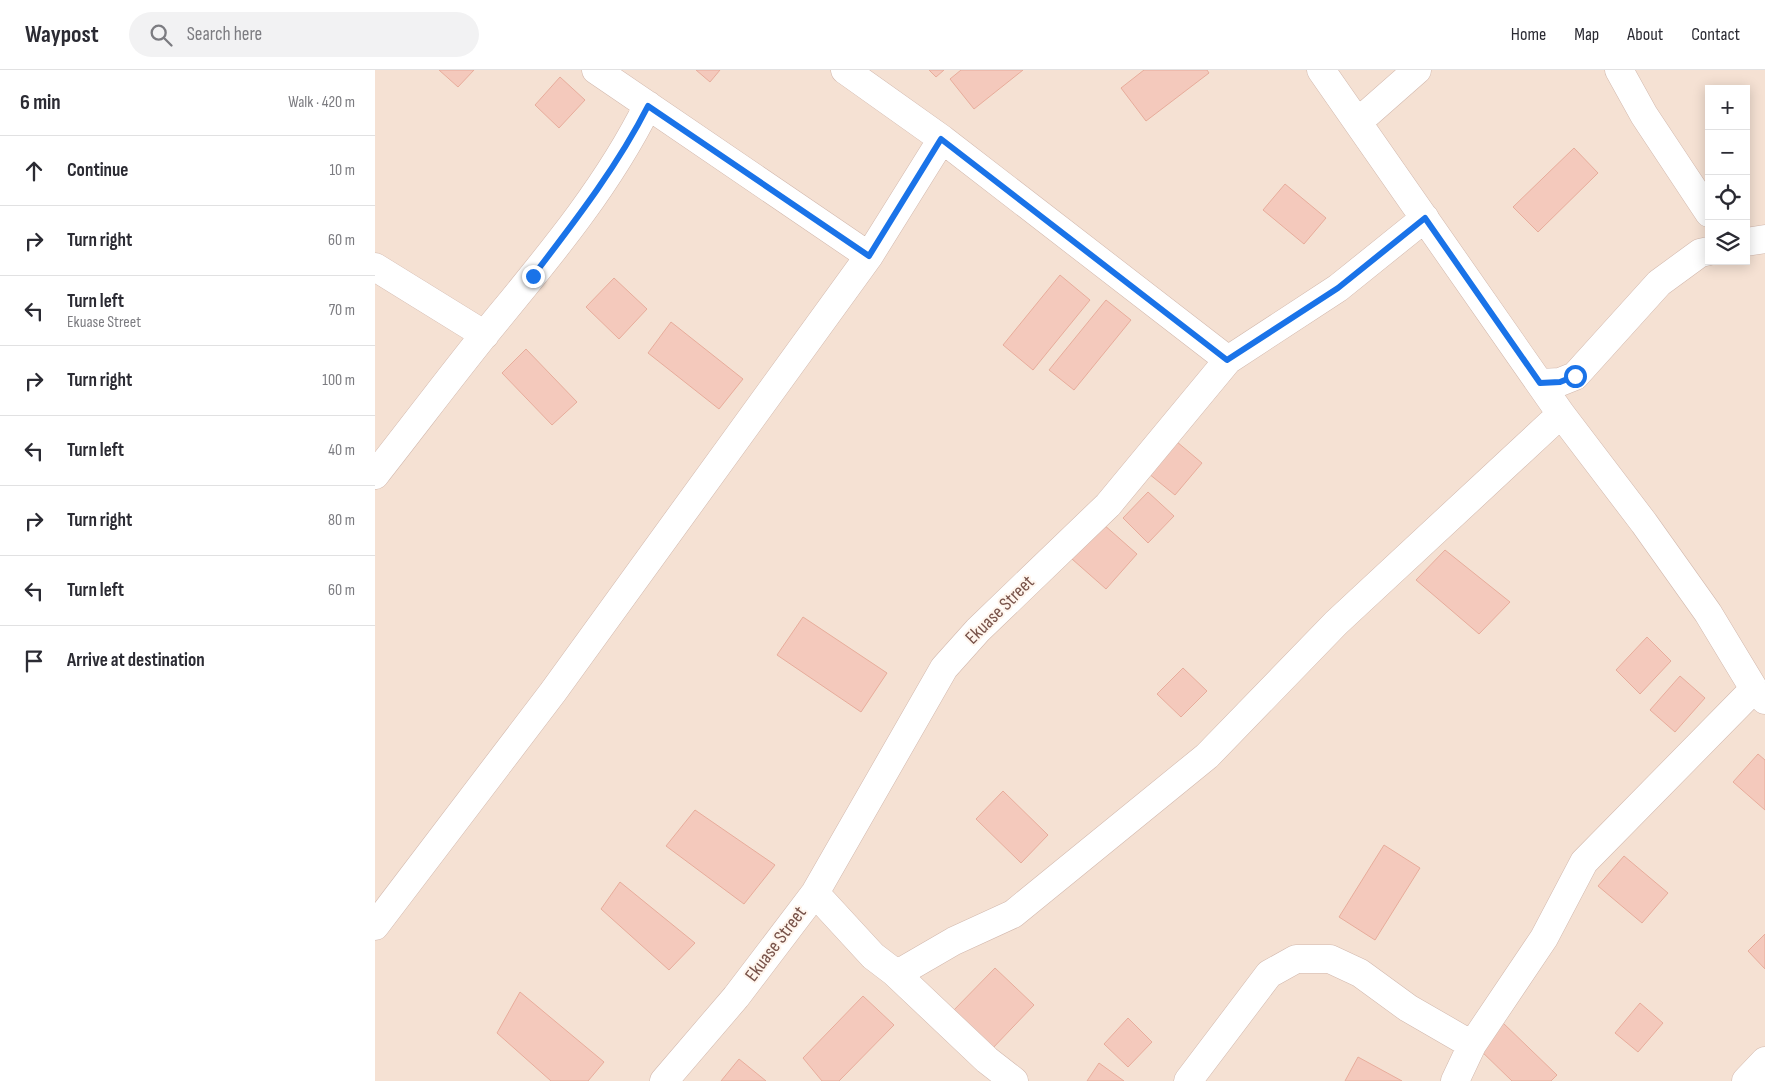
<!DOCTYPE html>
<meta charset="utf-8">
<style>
:root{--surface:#fff;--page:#f2f2f3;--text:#2b2b33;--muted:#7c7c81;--line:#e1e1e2}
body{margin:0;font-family:"Sofia Sans Condensed",sans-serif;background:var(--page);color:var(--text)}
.controls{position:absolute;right:15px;top:15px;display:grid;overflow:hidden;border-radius:0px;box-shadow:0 2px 12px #0003}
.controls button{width:45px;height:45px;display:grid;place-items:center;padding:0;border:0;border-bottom:1px solid var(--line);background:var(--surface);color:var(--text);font:25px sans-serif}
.stop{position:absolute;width:15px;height:15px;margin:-11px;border:4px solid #1a73e8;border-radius:50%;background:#fff}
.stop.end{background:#1a73e8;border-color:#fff;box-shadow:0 1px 5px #0008}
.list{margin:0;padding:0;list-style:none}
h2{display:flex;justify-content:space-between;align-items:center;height:65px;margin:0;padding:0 20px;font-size:21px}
h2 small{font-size:16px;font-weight:400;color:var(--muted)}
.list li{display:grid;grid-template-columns:32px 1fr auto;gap:15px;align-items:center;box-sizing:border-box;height:70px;padding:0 20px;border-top:1px solid var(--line)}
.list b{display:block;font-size:19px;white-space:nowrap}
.list p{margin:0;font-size:16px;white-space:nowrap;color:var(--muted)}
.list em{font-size:16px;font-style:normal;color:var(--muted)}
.icon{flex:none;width:28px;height:28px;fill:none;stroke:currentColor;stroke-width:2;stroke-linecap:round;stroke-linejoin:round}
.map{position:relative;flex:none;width:1390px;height:1011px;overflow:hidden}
header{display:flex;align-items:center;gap:30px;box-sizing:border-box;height:70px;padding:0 25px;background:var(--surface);border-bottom:1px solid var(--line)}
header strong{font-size:24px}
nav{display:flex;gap:28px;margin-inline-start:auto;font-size:18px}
.search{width:350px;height:45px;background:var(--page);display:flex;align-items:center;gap:12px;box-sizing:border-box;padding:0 18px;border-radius:28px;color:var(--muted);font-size:19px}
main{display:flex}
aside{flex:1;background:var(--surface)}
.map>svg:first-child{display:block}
.residential{fill:#f5e1d3;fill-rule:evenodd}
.building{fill:#f4c9bc;stroke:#e7ac9b}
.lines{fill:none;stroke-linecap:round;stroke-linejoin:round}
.minor-casing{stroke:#d2b8ad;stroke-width:29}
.minor{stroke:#fff;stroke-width:28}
.route{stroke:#1a73e8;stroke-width:6}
.labels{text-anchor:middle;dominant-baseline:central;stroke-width:4;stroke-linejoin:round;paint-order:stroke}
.street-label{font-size:19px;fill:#785249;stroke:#fff5ed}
</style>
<header>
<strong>Waypost</strong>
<div class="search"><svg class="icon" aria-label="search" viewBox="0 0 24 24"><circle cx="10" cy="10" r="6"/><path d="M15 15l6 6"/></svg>Search here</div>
<nav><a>Home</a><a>Map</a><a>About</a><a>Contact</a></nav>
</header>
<main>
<aside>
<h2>6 min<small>Walk · 420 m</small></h2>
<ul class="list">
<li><svg class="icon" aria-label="ahead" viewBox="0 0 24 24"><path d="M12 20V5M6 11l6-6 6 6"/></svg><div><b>Continue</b></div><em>10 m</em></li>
<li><svg class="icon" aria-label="right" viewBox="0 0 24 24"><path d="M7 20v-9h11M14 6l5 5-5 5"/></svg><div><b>Turn right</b></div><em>60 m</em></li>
<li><svg class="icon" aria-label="left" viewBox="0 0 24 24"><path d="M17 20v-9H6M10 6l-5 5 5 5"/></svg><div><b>Turn left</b><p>Ekuase Street</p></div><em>70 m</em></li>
<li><svg class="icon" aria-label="right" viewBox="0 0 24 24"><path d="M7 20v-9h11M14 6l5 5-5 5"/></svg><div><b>Turn right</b></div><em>100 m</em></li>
<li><svg class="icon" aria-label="left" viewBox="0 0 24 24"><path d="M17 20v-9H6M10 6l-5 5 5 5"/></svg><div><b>Turn left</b></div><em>40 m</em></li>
<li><svg class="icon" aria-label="right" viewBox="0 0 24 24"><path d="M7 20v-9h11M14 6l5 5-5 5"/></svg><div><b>Turn right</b></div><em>80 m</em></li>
<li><svg class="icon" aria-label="left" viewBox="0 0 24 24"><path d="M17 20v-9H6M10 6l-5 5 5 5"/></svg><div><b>Turn left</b></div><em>60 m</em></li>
<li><svg class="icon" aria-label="arrive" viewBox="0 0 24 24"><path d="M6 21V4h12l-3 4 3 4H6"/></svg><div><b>Arrive at destination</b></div></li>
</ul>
</aside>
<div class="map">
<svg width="1390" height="1011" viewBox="0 0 1390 1011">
<rect width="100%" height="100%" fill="#fdf0e5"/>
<!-- residential -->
<path class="residential" d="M 0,0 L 1390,0 L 1390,1011 L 0,1011 ZM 1334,19 L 1371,19 L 1371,191 L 1334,191 Z"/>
<!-- building -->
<path class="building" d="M 64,0 L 99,0 L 83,17 Z
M 321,0 L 345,0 L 335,12 Z
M 554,0 L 569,0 L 561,7 Z
M 586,0 L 648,0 L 599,39 L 575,9 Z
M 769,0 L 832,0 L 834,3 L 771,51 L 746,18 Z
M 185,7 L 210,30 L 184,58 L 160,35 Z
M 1199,78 L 1223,103 L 1163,162 L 1138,137 Z
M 910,114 L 951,148 L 929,174 L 888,140 Z
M 685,205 L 715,230 L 658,300 L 628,275 Z
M 239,208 L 272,239 L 244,269 L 211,237 Z
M 731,230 L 756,250 L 699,320 L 674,300 Z
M 296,252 L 368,309 L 344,339 L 273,283 Z
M 151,279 L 202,332 L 177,355 L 127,303 Z
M 795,366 L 827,393 L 800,425 L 768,399 Z
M 773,422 L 799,446 L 773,473 L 748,448 Z
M 728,454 L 762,484 L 731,519 L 697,489 Z
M 1070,480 L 1135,532 L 1104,564 L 1041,510 Z
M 428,547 L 512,603 L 486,642 L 402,585 Z
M 1272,567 L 1296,591 L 1265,624 L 1241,600 Z
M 808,598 L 832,621 L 806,647 L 782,624 Z
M 1305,606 L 1330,628 L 1300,662 L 1275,640 Z
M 1383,684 L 1390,690 L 1390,740 L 1358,712 Z
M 628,721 L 673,765 L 646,793 L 601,749 Z
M 320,740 L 400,795 L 369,834 L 291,776 Z
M 1009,775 L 1045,798 L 1000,870 L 964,847 Z
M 1249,786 L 1293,823 L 1267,853 L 1223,816 Z
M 245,812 L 320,873 L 294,900 L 226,839 Z
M 1390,864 L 1390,899 L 1373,881 Z
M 620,898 L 659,935 L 616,980 L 577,942 Z
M 145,922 L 229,992 L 213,1011 L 176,1011 L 122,963 Z
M 488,926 L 519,955 L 464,1011 L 447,1011 L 428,988 Z
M 1265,933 L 1288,953 L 1263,982 L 1240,963 Z
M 753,948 L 777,972 L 753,997 L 729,974 Z
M 1127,952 L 1182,1005 L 1176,1011 L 1137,1011 L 1102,977 Z
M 983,987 L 1027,1011 L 970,1011 Z
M 364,989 L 391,1011 L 346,1011 Z
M 724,993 L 749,1011 L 712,1011 Z"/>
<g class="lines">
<defs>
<path id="minor" d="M 221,0 L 494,186
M 470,0 L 567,69 L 853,290
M 946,0 L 1186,344 L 1269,453 L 1333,543 L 1379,619 L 1390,630
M 1244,0 L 1269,45 L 1334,143
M 983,52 L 1042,0
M 1371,172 L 1390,169
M 0,197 L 110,265
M 1165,313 L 1185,312 L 1200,306 L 1284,213 L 1325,183 L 1334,181
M 0,405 C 37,358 73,310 110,264 C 169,192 231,120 273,35
M 440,823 L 498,886 L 519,902 L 529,900 L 579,871 L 638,844 L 832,686 L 961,553 L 1186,344
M 0,856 L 178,622 L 494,186 L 567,69
M 519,902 L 612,990 L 639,1011
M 289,1011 L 361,927 L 440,823 L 569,598 L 603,560 L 733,435 L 853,290 L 963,218 L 1050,148
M 813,1011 L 894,904 L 921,889 L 955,889 L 985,903 L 1033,938 L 1097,975
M 1080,1011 L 1097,975 L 1169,868 L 1209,792 L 1379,619
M 1371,1011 L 1390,991"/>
</defs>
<!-- minor casing -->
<use href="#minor" class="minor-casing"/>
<!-- minor -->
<use href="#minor" class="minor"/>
</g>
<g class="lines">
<!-- route -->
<path class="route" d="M 158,206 C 200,151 242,97 273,36 L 494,186 L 566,69 L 852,290 L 963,218 L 1050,148 L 1165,313 L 1185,312 L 1200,306"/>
</g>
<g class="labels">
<!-- street labels -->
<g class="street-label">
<text transform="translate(625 540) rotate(-45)">Ekuase Street</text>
<text transform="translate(401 874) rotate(-53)">Ekuase Street</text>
</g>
</g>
</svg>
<div class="controls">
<button>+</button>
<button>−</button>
<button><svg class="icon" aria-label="locate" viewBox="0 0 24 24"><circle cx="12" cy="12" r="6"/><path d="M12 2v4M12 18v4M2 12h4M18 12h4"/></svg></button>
<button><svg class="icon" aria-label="layers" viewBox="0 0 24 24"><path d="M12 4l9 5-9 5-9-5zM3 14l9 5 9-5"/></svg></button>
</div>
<div class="stop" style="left:1200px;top:306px"></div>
<div class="stop end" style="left:158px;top:206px"></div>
</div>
</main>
